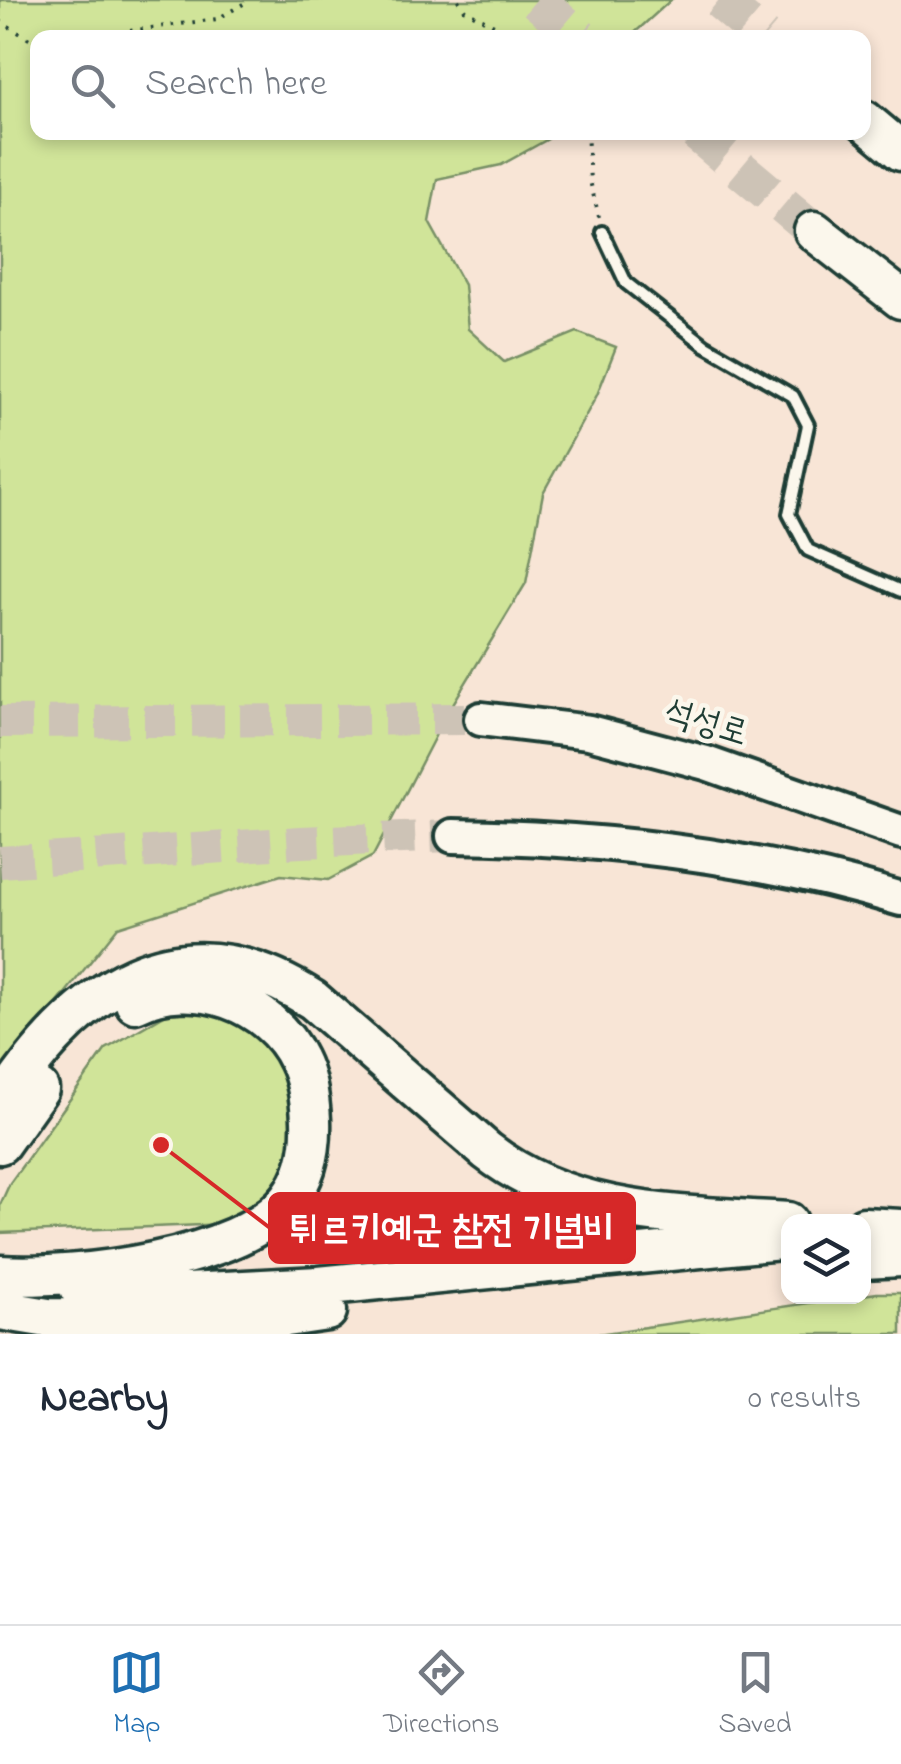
<!DOCTYPE html>
<meta charset="utf-8">
<style>
:root{--surface:#fff;--page:#f2f2f3;--text:#1f2937;--muted:#747a83;--line:#e0e1e3;--accent:#1f6fb2}
body{margin:0;font-family:"Indie Flower","Poor Story",sans-serif;background:var(--page);color:var(--text)}
.controls{position:absolute;right:30px;bottom:30px;display:grid;overflow:hidden;border-radius:20px;box-shadow:0 5px 15px #0003}
.controls button{width:90px;height:90px;display:grid;place-items:center;padding:0;border:0;border-bottom:2px solid var(--line);background:var(--surface);color:var(--text);font:50px sans-serif}
.list{margin:0;padding:0;list-style:none}
h2{display:flex;justify-content:space-between;align-items:center;height:130px;margin:0;padding:0 40px;font-size:42px}
h2 small{font-size:32px;font-weight:400;color:var(--muted)}
.icon{flex:none;width:55px;height:55px;fill:none;stroke:currentColor;stroke-width:2;stroke-linecap:round;stroke-linejoin:round}
.map{position:relative;flex:none;width:901px;height:1334px;overflow:hidden}
.search{position:absolute;background:var(--surface);box-shadow:0 5px 15px #0003;left:30px;right:30px;top:30px;height:110px;display:flex;align-items:center;gap:25px;box-sizing:border-box;padding:0 35px;border-radius:20px;color:var(--muted);font-size:38px}
.sheet{height:290px;background:var(--surface)}
nav{display:flex;justify-content:space-around;align-items:center;box-sizing:border-box;height:140px;border-top:2px solid var(--line);background:var(--surface);font-size:28px;color:var(--muted)}
nav a{display:grid;justify-items:center;gap:5px}
nav .on{color:var(--accent)}
.map>svg:first-child{display:block}
.green{fill:#d0e499;stroke:#789066;stroke-width:2.5}
.lines{fill:none;stroke-linecap:round;stroke-linejoin:round}
.trunk-tunnel{stroke:#cdc3b6;stroke-width:32;stroke-dasharray:32 16;stroke-linecap:butt}
.motorway-tunnel{stroke:#cdc3b6;stroke-width:38;stroke-dasharray:38 19;stroke-linecap:butt}
.service-casing{stroke:#1f3d34;stroke-width:18}
.trunk-casing{stroke:#1f3d34;stroke-width:40}
.motorway-casing{stroke:#1f3d34;stroke-width:45}
.path{stroke:#1f3d34;stroke-width:4;stroke-dasharray:2.5 8;stroke-linecap:butt}
.service{stroke:#fbf7ec;stroke-width:10}
.trunk{stroke:#fbf7ec;stroke-width:32}
.motorway{stroke:#fbf7ec;stroke-width:38}
.labels{text-anchor:middle;dominant-baseline:central;stroke-width:9;stroke-linejoin:round;paint-order:stroke}
.street-label{font-size:35px;fill:#1f3d34;stroke:#fbf7ec}
.leader{fill:none;stroke:#d62828;stroke-width:4}
.callout-dot{fill:#d62828;stroke:#fbf7ec;stroke-width:4}
.callout{fill:#d62828;stroke:#d62828;stroke-width:4}
.callout-label{font-size:38px;text-anchor:middle;font-weight:bold;fill:#fff}
</style>
<div class="map">
<svg width="901" height="1334" viewBox="0 0 901 1334">
<rect width="100%" height="100%" fill="#f8e5d6"/>
<filter id="ink" filterUnits="userSpaceOnUse"><feTurbulence type="fractalNoise" baseFrequency=".01" numOctaves="2"/><feDisplacementMap in="SourceGraphic" scale="20" xChannelSelector="R" yChannelSelector="G"/><feConvolveMatrix kernelMatrix="1 2 1 2 8 2 1 2 1" color-interpolation-filters="sRGB"/></filter>
<g filter="url(#ink)">
<!-- green -->
<path class="green" d="M 0,0 L 671,0 L 630,37 L 38,38 L 38,132 L 549,133 L 548,139 L 501,165 L 437,179 L 429,222 L 464,285 L 468,329 L 504,362 L 577,332 L 616,347 L 597,395 L 543,493 L 526,583 L 445,717 L 373,856 L 328,880 L 281,875 L 118,927 L 20,1050 L 0,1083 Z
M 210,1012 L 251,1026 L 279,1052 L 298,1126 L 287,1174 L 271,1198 L 228,1224 L 0,1233 L 0,1205 L 10,1183 L 106,1049 L 166,1014 Z
M 877,1293 L 901,1293 L 901,1334 L 598,1334 Z"/>
<g class="lines">
<!-- trunk-tunnel -->
<path class="trunk-tunnel" d="M 0,722 L 481,719
M 0,862 L 301,842 L 453,836"/>
<!-- motorway-tunnel -->
<path class="motorway-tunnel" d="M 536,0 L 581,38
M 719,0 L 764,38
M 696,132 L 814,231"/>
<defs>
<path id="service" d="M 602,232 L 626,283 L 705,345 L 793,396 L 808,425 L 789,514 L 808,550 L 901,591"/>
<path id="trunk" d="M 481,719 L 589,732 L 706,763 L 901,832
M 453,836 C 604,838 756,855 901,899"/>
<path id="motorway" d="M 864,120 L 901,151
M 814,231 L 901,299
M 0,1107 C 76,989 178,913 313,1000 L 487,1151 C 573,1218 685,1215 788,1222
M 0,1144 L 39,1089
M 864,1227 L 901,1229
M 864,1259 L 901,1257
M 0,1275 C 73,1280 242,1260 289,1199 C 307,1176 312,1148 311,1120 C 310,1099 307,1078 298,1060 C 271,1002 193,974 135,1003
M 79,1288 L 168,1294 L 319,1286 L 781,1240
M 0,1310 L 48,1318 L 197,1319
M 173,1334 L 327,1311"/>
</defs>
<!-- service casing -->
<use href="#service" class="service-casing"/>
<!-- trunk casing -->
<use href="#trunk" class="trunk-casing"/>
<!-- motorway casing -->
<use href="#motorway" class="motorway-casing"/>
<!-- path -->
<path class="path" d="M 458,0 L 465,10 L 519,38
M 0,21 L 31,40 L 38,40
M 78,38 L 217,19 L 250,0
M 587,132 L 590,181 L 599,217"/>
<!-- service -->
<use href="#service" class="service"/>
<!-- trunk -->
<use href="#trunk" class="trunk"/>
<!-- motorway -->
<use href="#motorway" class="motorway"/>
</g>
</g>
<g class="labels">
<!-- street labels -->
<g class="street-label">
<text transform="translate(706 724) rotate(17)">석성로</text>
</g>
</g>
<!-- callouts -->
<path class="leader" d="M161 1145L270 1228"/>
<circle class="callout-dot" cx="161" cy="1145" r="10"/>
<rect class="callout" x="270" y="1194" width="364" height="68" rx="10"/>
<g class="callout-label">
<text x="452" y="1241">튀르키예군 참전 기념비</text>
</g>
</svg>
<div class="controls">
<button><svg class="icon" aria-label="layers" viewBox="0 0 24 24"><path d="M12 4l9 5-9 5-9-5zM3 14l9 5 9-5"/></svg></button>
</div>
<div class="search"><svg class="icon" aria-label="search" viewBox="0 0 24 24"><circle cx="10" cy="10" r="6"/><path d="M15 15l6 6"/></svg>Search here</div>
</div>
<section class="sheet">
<h2>Nearby<small>0 results</small></h2>
<ul class="list">
</ul>
</section>
<nav>
<a class="on"><svg class="icon" aria-label="map" viewBox="0 0 24 24"><path d="M3 6l6-2 6 2 6-2v14l-6 2-6-2-6 2zM9 4v14M15 6v14"/></svg>Map</a>
<a><svg class="icon" aria-label="directions" viewBox="0 0 24 24"><path d="M12 3l9 9-9 9-9-9zM9 14v-3h6M13 9l2 2-2 2"/></svg>Directions</a>
<a><svg class="icon" aria-label="saved" viewBox="0 0 24 24"><path d="M7 4h10v16l-5-4-5 4z"/></svg>Saved</a>
</nav>
